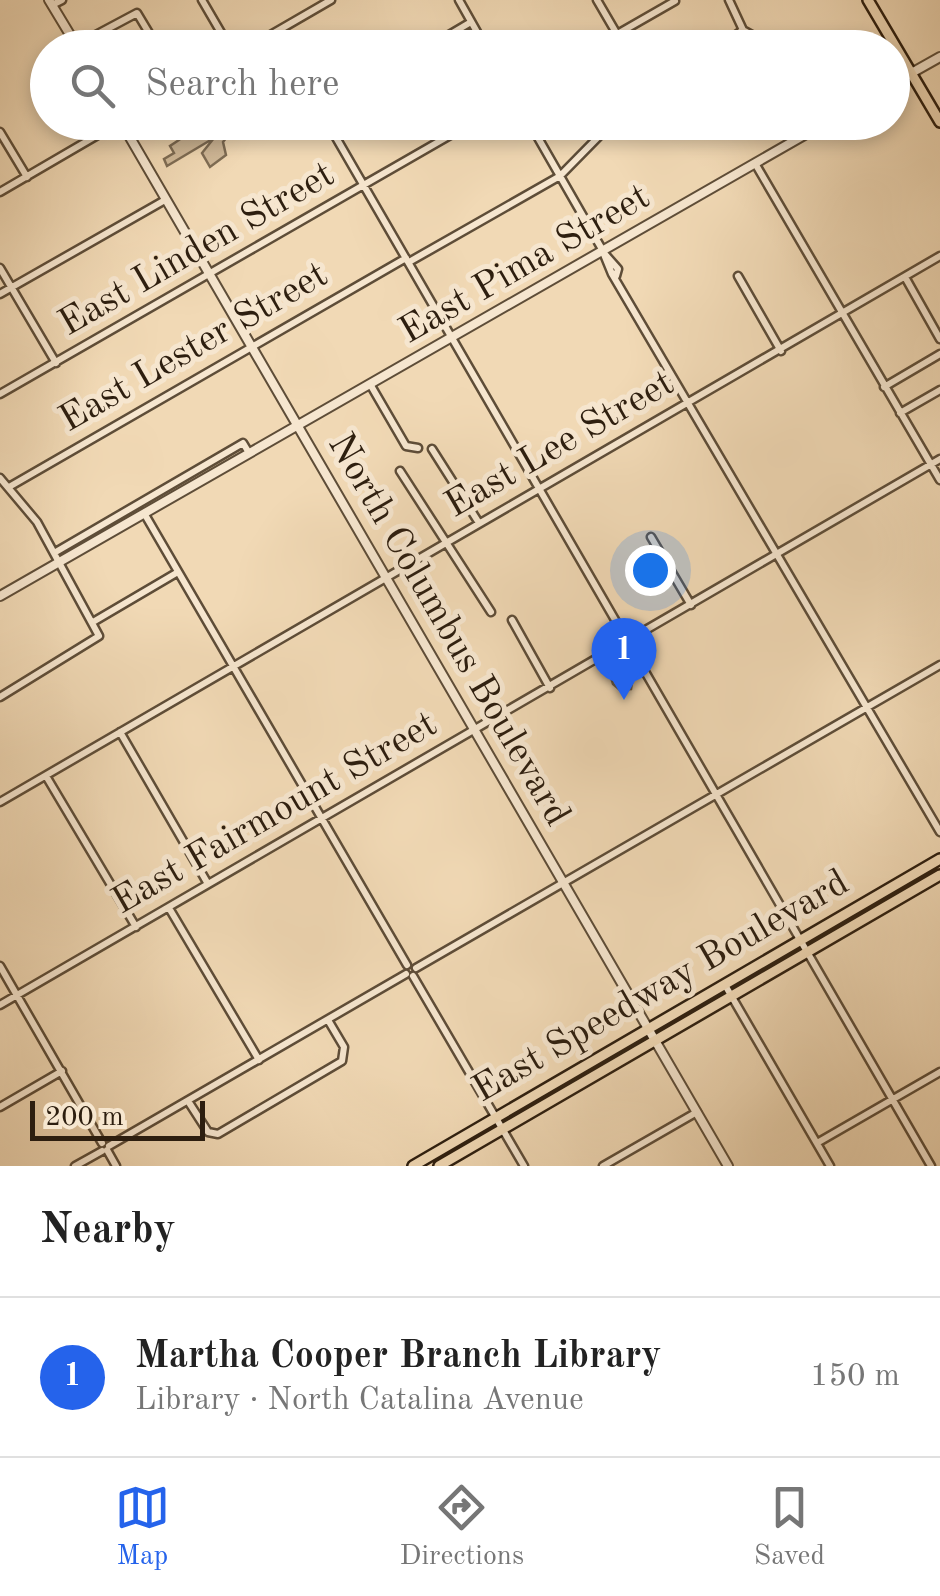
<!DOCTYPE html>
<meta charset="utf-8">
<style>
:root{--surface:#fff;--page:#f6f6f6;--text:#222;--muted:#767676;--line:#e0e0e0;--accent:#2563eb}
body{margin:0;font-family:"Old Standard TT",serif;background:var(--page);color:var(--text)}
.scale{position:absolute;left:30px;bottom:25px;width:175px;box-sizing:border-box;padding-left:10px;border:5px solid #2d1e0f;border-top:0;font-size:28px;line-height:35px;white-space:nowrap;color:#2d1e0f;-webkit-text-stroke:8px #f6e6cf;paint-order:stroke}
.you{position:absolute;left:650px;top:570px;width:35px;height:35px;margin:-25px;border:8px solid #fff;border-radius:50%;background:#1a73e8;box-shadow:0 0 0 15px #1a73e833}
.badge{display:grid;place-items:center;width:65px;height:65px;border-radius:50%;background:var(--accent);color:#fff;font-size:32px;font-weight:700}
.pin{position:absolute;translate:-50% -82px;filter:drop-shadow(0 2px 5px #0008)}
.pin::after{content:'';position:absolute;top:52px;width:35px;height:30px;background:inherit;clip-path:polygon(0 0,100% 0,50% 100%)}
.list{margin:0;padding:0;list-style:none}
h2{display:flex;justify-content:space-between;align-items:center;height:130px;margin:0;padding:0 40px;font-size:42px}
h2 small{font-size:32px;font-weight:400;color:var(--muted)}
.list li{display:grid;grid-template-columns:65px 1fr auto;gap:30px;align-items:center;box-sizing:border-box;height:160px;padding:0 40px;border-top:2px solid var(--line)}
.list b{display:block;font-size:38px;white-space:nowrap}
.list p{margin:0;font-size:32px;white-space:nowrap;color:var(--muted)}
.list em{font-size:32px;font-style:normal;color:var(--muted)}
.icon{flex:none;width:55px;height:55px;fill:none;stroke:currentColor;stroke-width:2;stroke-linecap:round;stroke-linejoin:round}
.map{position:relative;flex:none;width:940px;height:1166px;overflow:hidden}
.search{position:absolute;background:var(--surface);box-shadow:0 5px 15px #0003;left:30px;right:30px;top:30px;height:110px;display:flex;align-items:center;gap:25px;box-sizing:border-box;padding:0 35px;border-radius:55px;color:var(--muted);font-size:38px}
.sheet{height:290px;background:var(--surface)}
nav{display:flex;justify-content:space-around;align-items:center;box-sizing:border-box;height:140px;border-top:2px solid var(--line);background:var(--surface);font-size:28px;color:var(--muted)}
nav a{display:grid;justify-items:center;gap:5px}
nav .on{color:var(--accent)}
.map>svg:first-child{display:block}
.green{fill:#d0b999;stroke:#7e6c54;stroke-width:2.5}
.lines{fill:none;stroke-linecap:round;stroke-linejoin:round}
.minor-casing{stroke:#5e4d38;stroke-width:11}
.tertiary-casing{stroke:#5e4d38;stroke-width:12}
.primary-casing{stroke:#2d1e0f;stroke-width:14}
.minor{stroke:#f6e6cf;stroke-width:6}
.tertiary{stroke:#f6e6cf;stroke-width:8}
.primary{stroke:#f1d9b5;stroke-width:9}
.labels{text-anchor:middle;dominant-baseline:central;stroke-width:10;stroke-linejoin:round;paint-order:stroke}
.street-label{font-size:38px;fill:#2d1e0f;stroke:#f6e6cf}
</style>
<div class="map">
<svg width="940" height="1166" viewBox="0 0 940 1166">
<rect width="100%" height="100%" fill="#f1d9b5"/>
<filter id="stains"><feTurbulence type="fractalNoise" baseFrequency=".002" numOctaves="4"/><feColorMatrix values="0 0 0 0 .2 0 0 0 0 .09 0 0 0 0 .02 0 0 0 .5 -.17"/></filter>
<radialGradient id="worn" r=".72"><stop offset=".6" stop-color="#630" stop-opacity="0"/><stop offset="1" stop-color="#630" stop-opacity=".3"/></radialGradient>
<!-- green -->
<path class="green" d="M 168,123 L 247,123 L 234,128 L 223,142 L 226,155 L 210,167 L 202,153 L 214,138 L 167,166 L 164,159 L 174,153 L 170,146 L 179,140 Z
M 622,658 L 634,670 L 631,689 L 620,690 L 613,684 L 606,661 Z"/>
<g class="lines">
<defs>
<path id="minor" d="M 202,0 L 230,48
M 459,0 L 486,48
M 597,0 L 625,48
M 729,0 L 743,30
M 52,5 L 62,0
M 743,30 L 752,35
M 258,42 L 276,48
M 77,45 L 137,13 L 158,48
M 248,48 L 331,0
M 427,48 L 471,22
M 593,48 L 675,1
M 718,48 L 743,30
M 327,122 L 931,1166
M 529,122 L 603,251
M 0,132 L 27,177
M 756,165 L 940,480
M 0,192 L 120,122
M 409,262 L 560,176 L 613,122
M 0,268 L 56,363
M 616,276 L 618,269 L 603,252 L 612,274 L 940,832
M 738,276 L 781,351
M 905,277 L 940,339
M 0,294 L 165,200
M 370,384 L 406,446 L 418,448
M 884,387 L 940,354
M 0,394 L 473,122
M 900,413 L 940,390
M 432,449 L 479,523
M 400,471 L 491,612
M 0,478 L 37,522 L 99,636 L 0,697
M 9,487 L 406,258
M 144,513 L 407,965
M 651,537 L 691,605
M 54,553 L 243,443 L 249,453
M 512,620 L 550,688
M 93,622 L 178,572
M 120,732 L 208,884
M 46,776 L 136,927
M 0,802 L 940,256
M 169,908 L 259,1060
M 0,966 L 102,1143
M 416,968 L 940,665
M 413,976 L 524,1166
M 725,985 L 830,1166
M 0,1005 L 940,459
M 188,1101 L 208,1132 L 218,1134 L 342,1061 L 344,1047 L 328,1020
M 0,1107 L 62,1071
M 817,1143 L 940,1072
M 109,1146 L 406,974
M 107,1150 L 116,1166
M 75,1166 L 102,1151
M 603,1166 L 697,1112"/>
<path id="tertiary" d="M 49,0 L 78,48
M 892,84 L 940,57
M 121,122 L 728,1166
M 0,596 L 827,122"/>
<path id="primary" d="M 868,0 L 940,122
M 413,1166 L 940,859
M 439,1166 L 940,875"/>
</defs>
<!-- minor casing -->
<use href="#minor" class="minor-casing"/>
<!-- tertiary casing -->
<use href="#tertiary" class="tertiary-casing"/>
<!-- primary casing -->
<use href="#primary" class="primary-casing"/>
<!-- minor -->
<use href="#minor" class="minor"/>
<!-- tertiary -->
<use href="#tertiary" class="tertiary"/>
<!-- primary -->
<use href="#primary" class="primary"/>
</g>
<g class="labels">
<!-- street labels -->
<g class="street-label">
<text transform="translate(197 250) rotate(-30)">East Linden Street</text>
<text transform="translate(525 265) rotate(-30)">East Pima Street</text>
<text transform="translate(194 348) rotate(-30)">East Lester Street</text>
<text transform="translate(560 445) rotate(-30)">East Lee Street</text>
<text transform="translate(448 630) rotate(60)">North Columbus Boulevard</text>
<text transform="translate(275 814) rotate(-30)">East Fairmount Street</text>
<text transform="translate(661 987) rotate(-30)">East Speedway Boulevard</text>
</g>
</g>
<rect width="100%" height="100%" filter="url(#stains)"/>
<rect width="100%" height="100%" fill="url(#worn)"/>
</svg>
<div class="scale">200 m</div>
<div class="you"></div>
<div class="pin badge" style="left:624px;top:700px">1</div>
<div class="search"><svg class="icon" aria-label="search" viewBox="0 0 24 24"><circle cx="10" cy="10" r="6"/><path d="M15 15l6 6"/></svg>Search here</div>
</div>
<section class="sheet">
<h2>Nearby<small></small></h2>
<ul class="list">
<li><span class="badge">1</span><div><b>Martha Cooper Branch Library</b><p>Library · North Catalina Avenue</p></div><em>150 m</em></li>
</ul>
</section>
<nav>
<a class="on"><svg class="icon" aria-label="map" viewBox="0 0 24 24"><path d="M3 6l6-2 6 2 6-2v14l-6 2-6-2-6 2zM9 4v14M15 6v14"/></svg>Map</a>
<a><svg class="icon" aria-label="directions" viewBox="0 0 24 24"><path d="M12 3l9 9-9 9-9-9zM9 14v-3h6M13 9l2 2-2 2"/></svg>Directions</a>
<a><svg class="icon" aria-label="saved" viewBox="0 0 24 24"><path d="M7 4h10v16l-5-4-5 4z"/></svg>Saved</a>
</nav>
